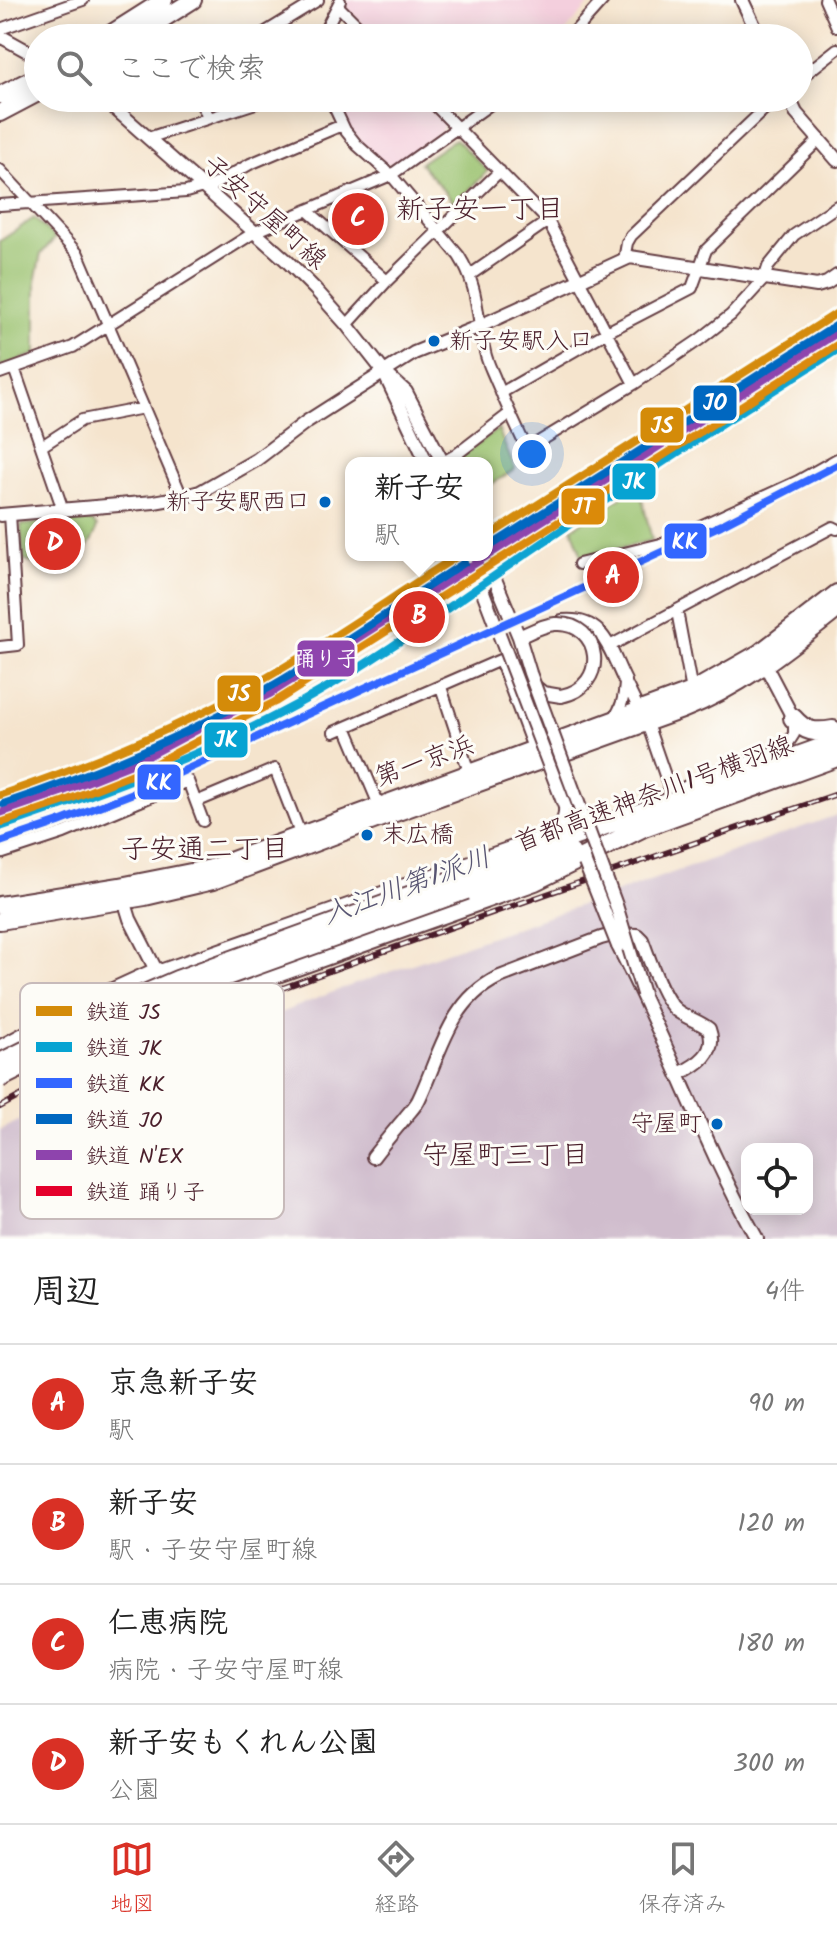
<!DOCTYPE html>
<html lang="ja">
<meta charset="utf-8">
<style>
:root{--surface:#fff;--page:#f6f6f6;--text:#222;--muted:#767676;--line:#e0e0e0;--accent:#d93025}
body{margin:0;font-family:Kalam,"Klee One",sans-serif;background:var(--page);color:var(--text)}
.controls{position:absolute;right:24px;bottom:24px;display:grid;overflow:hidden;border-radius:16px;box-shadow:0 4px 20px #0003}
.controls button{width:72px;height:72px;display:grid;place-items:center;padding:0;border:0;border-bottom:2px solid var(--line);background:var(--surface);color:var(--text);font:40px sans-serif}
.you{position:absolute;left:532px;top:454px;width:28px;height:28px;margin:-20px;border:6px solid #fff;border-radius:50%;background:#1a73e8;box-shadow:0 0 0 12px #1a73e833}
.badge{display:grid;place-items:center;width:52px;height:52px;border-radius:50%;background:var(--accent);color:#fff;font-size:26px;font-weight:700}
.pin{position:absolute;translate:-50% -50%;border:4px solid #fff;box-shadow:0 2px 8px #0006}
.popup{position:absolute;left:345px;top:457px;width:148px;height:104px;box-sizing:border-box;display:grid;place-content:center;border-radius:16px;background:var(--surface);filter:drop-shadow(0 2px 6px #0005);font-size:26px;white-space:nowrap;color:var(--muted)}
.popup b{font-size:30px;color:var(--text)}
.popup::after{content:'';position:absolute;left:50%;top:100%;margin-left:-16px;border:16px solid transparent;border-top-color:var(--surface)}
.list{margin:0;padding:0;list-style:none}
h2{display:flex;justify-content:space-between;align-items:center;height:104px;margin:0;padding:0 32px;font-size:34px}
h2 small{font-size:26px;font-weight:400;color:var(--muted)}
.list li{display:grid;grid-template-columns:52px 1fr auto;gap:24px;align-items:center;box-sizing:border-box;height:120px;padding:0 32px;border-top:2px solid var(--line)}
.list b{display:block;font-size:30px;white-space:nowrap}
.list p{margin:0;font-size:26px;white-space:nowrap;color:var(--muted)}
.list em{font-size:26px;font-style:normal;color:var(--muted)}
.icon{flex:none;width:44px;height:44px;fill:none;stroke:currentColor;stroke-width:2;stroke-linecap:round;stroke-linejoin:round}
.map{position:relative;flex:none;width:837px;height:1239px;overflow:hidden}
.search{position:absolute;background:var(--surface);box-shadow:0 4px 20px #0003;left:24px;right:24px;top:24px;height:88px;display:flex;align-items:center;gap:20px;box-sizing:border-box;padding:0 28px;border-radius:44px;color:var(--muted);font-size:30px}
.sheet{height:584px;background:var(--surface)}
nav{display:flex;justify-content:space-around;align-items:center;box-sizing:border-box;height:112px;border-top:2px solid var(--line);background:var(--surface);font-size:22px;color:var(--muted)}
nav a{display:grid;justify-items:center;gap:4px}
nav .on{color:var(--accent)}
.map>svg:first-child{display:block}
.built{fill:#f4cfdd}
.industrial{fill:#d0bdcd;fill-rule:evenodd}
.green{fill:#99c16d;stroke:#72704c;stroke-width:2}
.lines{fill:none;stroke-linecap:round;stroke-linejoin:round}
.minor-casing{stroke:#643d43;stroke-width:14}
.tertiary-casing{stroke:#643d43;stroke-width:16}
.trunk-casing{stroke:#643d43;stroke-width:20}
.motorway-casing{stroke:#643d43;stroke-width:22}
.minor{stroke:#fff;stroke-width:10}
.tertiary{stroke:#fff;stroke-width:12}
.trunk{stroke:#fff;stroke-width:16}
.motorway{stroke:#fff;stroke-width:18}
.rail-casing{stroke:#4a1f2b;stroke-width:6}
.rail{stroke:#fdfcf7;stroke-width:3;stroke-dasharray:9;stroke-linecap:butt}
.tertiary-bridge-casing{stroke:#643d43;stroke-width:16;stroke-linecap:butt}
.motorway-bridge-casing{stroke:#643d43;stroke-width:22;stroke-linecap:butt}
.tertiary-bridge{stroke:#fff;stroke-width:12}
.motorway-bridge{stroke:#fff;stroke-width:18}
.rail-1-casing{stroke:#fdfcf7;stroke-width:14}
.rail-2-casing{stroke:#fdfcf7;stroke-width:14}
.rail-3-casing{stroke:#fdfcf7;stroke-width:14}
.rail-4-casing{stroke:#fdfcf7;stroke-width:14}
.rail-5-casing{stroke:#fdfcf7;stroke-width:14}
.rail-6-casing{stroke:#fdfcf7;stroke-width:14}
.rail-1{stroke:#07a3d2;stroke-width:8}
.rail-2{stroke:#d48b09;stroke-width:8}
.rail-3{stroke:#36f;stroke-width:8}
.rail-4{stroke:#8e44ad;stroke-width:8}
.rail-5{stroke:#db8a09;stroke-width:8}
.rail-6{stroke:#0067c0;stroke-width:8}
.bus-dot{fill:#0065bd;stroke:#fdfcf7;stroke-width:3}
.labels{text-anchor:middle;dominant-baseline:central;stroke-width:6;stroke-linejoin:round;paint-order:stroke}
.bus-label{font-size:24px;fill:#4a1f2b;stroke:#fdfcf7;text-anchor:start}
.street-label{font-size:26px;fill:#4a1f2b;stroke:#fdfcf7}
.neighbourhood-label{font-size:28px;fill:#4a1f2b;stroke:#fdfcf7}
.water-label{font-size:28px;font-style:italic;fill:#585572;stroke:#fdfcf7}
.key{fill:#fdfcf7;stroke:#c7baba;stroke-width:2}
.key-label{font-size:22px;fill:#4a1f2b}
.line-badge{stroke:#fdfcf7;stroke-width:3}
.badge-label{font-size:22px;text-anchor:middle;font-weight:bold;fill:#fff}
</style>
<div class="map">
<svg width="837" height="1239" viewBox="0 0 837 1239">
<rect width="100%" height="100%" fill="#fdfcf7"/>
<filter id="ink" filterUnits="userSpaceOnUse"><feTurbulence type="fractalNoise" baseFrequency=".0125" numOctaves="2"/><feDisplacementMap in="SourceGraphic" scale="16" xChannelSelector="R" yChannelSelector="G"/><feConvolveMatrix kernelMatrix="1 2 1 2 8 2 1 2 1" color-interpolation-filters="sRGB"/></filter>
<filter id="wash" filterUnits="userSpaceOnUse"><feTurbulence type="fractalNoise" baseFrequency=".006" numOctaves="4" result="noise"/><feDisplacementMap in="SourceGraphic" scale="32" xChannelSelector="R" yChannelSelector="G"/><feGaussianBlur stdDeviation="1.8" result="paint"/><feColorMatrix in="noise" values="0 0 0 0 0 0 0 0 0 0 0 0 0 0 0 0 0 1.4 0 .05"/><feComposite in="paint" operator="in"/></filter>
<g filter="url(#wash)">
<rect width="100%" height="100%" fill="#f5e4cd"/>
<!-- built -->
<path class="built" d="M 347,0 L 593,0 L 560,38 L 376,38 L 345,6 Z
M 332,98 L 418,98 L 444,124 L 441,131 L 395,164 L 386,164 L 370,152 L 347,127 Z"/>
<!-- industrial -->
<path class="industrial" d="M 837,815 L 837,1239 L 0,1239 L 0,1130 L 77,1093 L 341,989 ZM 747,1149 L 807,1149 L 807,1209 L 747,1209 Z"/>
<!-- green -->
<path class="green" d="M 455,139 L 488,171 L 455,204 L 420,163 Z
M 34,218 L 55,238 L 41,254 L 36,277 L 36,354 L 0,367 L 0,241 Z
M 498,429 L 515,469 L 487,487 L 487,463 L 456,463 L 455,461 Z
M 639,486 L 652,540 L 583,559 L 572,528 Z
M 74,520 L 91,521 L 97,526 C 95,545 72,564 56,574 L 38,565 L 23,560 L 21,525 Z"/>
</g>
<g filter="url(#ink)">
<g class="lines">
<defs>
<path id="minor" d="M 825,0 L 837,27
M 338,6 L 370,38
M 0,29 L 83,0
M 256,38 L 318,0
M 321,38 L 340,1
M 569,38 L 603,0
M 799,79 L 837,49
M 197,98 L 210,118
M 330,98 L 345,130 L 357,145 L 391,175 L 459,256 C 480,289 476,316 485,352 C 487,362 492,371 496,381 C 506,404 516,427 527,449 L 634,384 L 699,340 L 731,315 L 764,279 L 768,267 L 794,235 L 837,206
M 428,98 L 548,221 L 634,384
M 148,138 L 271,98
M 0,170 L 78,254 L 182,497
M 206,189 L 250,164 L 342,125
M 0,205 L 186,192 L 203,187
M 307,210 L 387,281
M 624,260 L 627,243 L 631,236 L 776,98
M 470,275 L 548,221
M 347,325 L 387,281 L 500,171
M 14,368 L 63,510
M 0,373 L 73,347 L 255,232 L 391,175 L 499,98
M 501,393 L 607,332 L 692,288 L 706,250 L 820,139
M 42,446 L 82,420 L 144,408
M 443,462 L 457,454 L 509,414
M 579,564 L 661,544 L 798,481 L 837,459
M 677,611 L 692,691
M 0,647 L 18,645 L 10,514
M 608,647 L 833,527 L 837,529
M 625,681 L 650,732 L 669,787
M 441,687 L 469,772
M 613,719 C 622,708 624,697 625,683
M 346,727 L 379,805
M 334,732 L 500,660 L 533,748
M 678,790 L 703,779 L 785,748 L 794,734 L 794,722
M 196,802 L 275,769 L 303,841
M 553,833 L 590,823
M 0,854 L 64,833 L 188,781 L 203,821"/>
<path id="tertiary" d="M 742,0 L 760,38
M 0,36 L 38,57
M 103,98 L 286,260 L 315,289 L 347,325 L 384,372 L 406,392 L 443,463
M 789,98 L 796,113 L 837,160
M 385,375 L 427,463
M 0,515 L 154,502 L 182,497 L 200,492 L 256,460 L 306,422 L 414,353 L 480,326 L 630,257 L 817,286 L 827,283 L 837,276
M 562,621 C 604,617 609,649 625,681
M 762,659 L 793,718
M 532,684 L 543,693 L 561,696
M 122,893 L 130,919 L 157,972 L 553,833 C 562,825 566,818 565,807
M 618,946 C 668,1042 704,1145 757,1239
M 373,1157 C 383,1144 394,1131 404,1119 C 409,1112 416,1106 419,1099 C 440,1055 449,1002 497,978 L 601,938 L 616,934 L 637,935 L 642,940 C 649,958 662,999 676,1010 C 686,1018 699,1021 709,1029 C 718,1053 697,1065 679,1074"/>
<path id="trunk" d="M 104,38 L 164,0
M 133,38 L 193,0
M 0,95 L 38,76
M 0,113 L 38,93
M 0,905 L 120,886 L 211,868 L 692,691 L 759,653 L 837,593
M 0,921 L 145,897 L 213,881 L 387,816 L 682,710 C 740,688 789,648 837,610"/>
<path id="motorway" d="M 793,718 C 805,732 815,733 833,730
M 633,831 L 837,757
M 461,877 L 837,742
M 466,890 L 571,853
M 0,1050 L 72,1011 L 157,972 C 167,993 170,1006 196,1002 L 535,881 L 642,828"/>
</defs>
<!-- minor casing -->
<use href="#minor" class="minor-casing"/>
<!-- tertiary casing -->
<use href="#tertiary" class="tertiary-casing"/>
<!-- trunk casing -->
<use href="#trunk" class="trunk-casing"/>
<!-- motorway casing -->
<use href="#motorway" class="motorway-casing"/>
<!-- minor -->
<use href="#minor" class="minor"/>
<!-- tertiary -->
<use href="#tertiary" class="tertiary"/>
<!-- trunk -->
<use href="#trunk" class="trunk"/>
<!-- motorway -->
<use href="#motorway" class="motorway"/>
<defs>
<path id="rail" d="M 0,1107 C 102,1050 214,1013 324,973 C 494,911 665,853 837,794"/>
</defs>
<!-- rail casing -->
<use href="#rail" class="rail-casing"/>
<!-- rail -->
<use href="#rail" class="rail"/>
<defs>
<path id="tertiary-bridge" d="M 469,555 L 565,807
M 485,555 L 519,637 L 530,673 L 616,905 L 643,994
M 519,637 C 530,632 542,625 555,624 C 602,621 610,687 561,696
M 585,863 L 618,946"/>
<path id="motorway-bridge" d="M 0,1063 L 100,1013 L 177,980 L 461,877
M 0,1078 L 107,1024 L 182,992 L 466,890"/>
</defs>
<!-- tertiary-bridge casing -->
<use href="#tertiary-bridge" class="tertiary-bridge-casing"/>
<!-- motorway-bridge casing -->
<use href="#motorway-bridge" class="motorway-bridge-casing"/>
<!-- tertiary-bridge -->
<use href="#tertiary-bridge" class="tertiary-bridge"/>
<!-- motorway-bridge -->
<use href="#motorway-bridge" class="motorway-bridge"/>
<defs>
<path id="rail-1" d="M 0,827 C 107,791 214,751 312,696 C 386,654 454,603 523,556 C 627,485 731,417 837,350"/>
<path id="rail-2" d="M 487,537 L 837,313
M 0,795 C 79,768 157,737 231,698 C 310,655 383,603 459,555"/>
<path id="rail-3" d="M 0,842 L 59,822 L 146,788 L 721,525 L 837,465"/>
<path id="rail-4" d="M 0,813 L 61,792 L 139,761 L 212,722 L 270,694 L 837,333"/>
<path id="rail-5" d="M 3,822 L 65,801 L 143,770 L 217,731 L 275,702 L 837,345"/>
<path id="rail-6" d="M 492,545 L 837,325
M 3,804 C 84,777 163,746 238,705 C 316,663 389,611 464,563"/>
</defs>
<!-- rail-1 casing -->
<use href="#rail-1" class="rail-1-casing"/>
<!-- rail-2 casing -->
<use href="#rail-2" class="rail-2-casing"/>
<!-- rail-3 casing -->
<use href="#rail-3" class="rail-3-casing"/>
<!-- rail-4 casing -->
<use href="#rail-4" class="rail-4-casing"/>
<!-- rail-5 casing -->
<use href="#rail-5" class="rail-5-casing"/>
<!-- rail-6 casing -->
<use href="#rail-6" class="rail-6-casing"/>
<!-- rail-1 -->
<use href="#rail-1" class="rail-1"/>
<!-- rail-2 -->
<use href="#rail-2" class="rail-2"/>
<!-- rail-3 -->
<use href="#rail-3" class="rail-3"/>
<!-- rail-4 -->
<use href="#rail-4" class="rail-4"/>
<!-- rail-5 -->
<use href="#rail-5" class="rail-5"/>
<!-- rail-6 -->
<use href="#rail-6" class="rail-6"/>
</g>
</g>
<!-- markers -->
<g class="bus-dot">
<circle cx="434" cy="341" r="7"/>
<circle cx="325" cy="502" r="7"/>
<circle cx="367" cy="835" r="7"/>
<circle cx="717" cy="1124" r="7"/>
</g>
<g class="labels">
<!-- bus labels -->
<g class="bus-label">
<text x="449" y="341">新子安駅入口</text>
<text x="310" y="502" text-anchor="end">新子安駅西口</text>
<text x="382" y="835">末広橋</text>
<text x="702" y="1124" text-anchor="end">守屋町</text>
</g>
<!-- street labels -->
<g class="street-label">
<text transform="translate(264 213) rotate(42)">子安守屋町線</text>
<text transform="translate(425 762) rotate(-20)">第一京浜</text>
<text transform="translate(654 795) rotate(-20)">首都高速神奈川1号横羽線</text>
</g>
<!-- neighbourhood labels -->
<g class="neighbourhood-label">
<text x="480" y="210">新子安一丁目</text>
<text x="205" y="850">子安通二丁目</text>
<text x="505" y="1156">守屋町三丁目</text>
</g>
<!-- water labels -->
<g class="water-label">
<text transform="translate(407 887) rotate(-20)">入江川第1派川</text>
</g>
</g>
<!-- legend -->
<rect x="20" y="983" width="264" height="236" rx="12" class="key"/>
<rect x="36" y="1006" width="36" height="10" fill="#d48b09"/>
<rect x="36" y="1042" width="36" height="10" fill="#07a3d2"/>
<rect x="36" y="1078" width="36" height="10" fill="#36f"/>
<rect x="36" y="1114" width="36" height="10" fill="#0067c0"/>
<rect x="36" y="1150" width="36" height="10" fill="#8e44ad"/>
<rect x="36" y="1186" width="36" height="10" fill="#e4002b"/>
<g class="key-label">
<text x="86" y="1019">鉄道 JS</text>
<text x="86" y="1055">鉄道 JK</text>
<text x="86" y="1091">鉄道 KK</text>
<text x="86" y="1127">鉄道 JO</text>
<text x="86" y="1163">鉄道 N'EX</text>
<text x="86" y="1199">鉄道 踊り子</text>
</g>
<g class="line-badge">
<rect x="692" y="384" width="46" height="38" rx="8" fill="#0067c0"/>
<rect x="639" y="406" width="46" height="38" rx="8" fill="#d48b09"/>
<rect x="611" y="462" width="46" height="39" rx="8" fill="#07a3d2"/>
<rect x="560" y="487" width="46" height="39" rx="8" fill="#db8a09"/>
<rect x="663" y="522" width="45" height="38" rx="8" fill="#36f"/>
<rect x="296" y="639" width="60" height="39" rx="8" fill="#8e44ad"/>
<rect x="216" y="674" width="46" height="39" rx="8" fill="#d48b09"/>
<rect x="203" y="721" width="46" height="38" rx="8" fill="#07a3d2"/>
<rect x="136" y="763" width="46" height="38" rx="8" fill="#36f"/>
</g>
<g class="badge-label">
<text x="715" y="410">JO</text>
<text x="662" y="433">JS</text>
<text x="634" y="489">JK</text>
<text x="583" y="514">JT</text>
<text x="685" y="549">KK</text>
<text x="326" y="666">踊り子</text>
<text x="239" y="701">JS</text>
<text x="226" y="747">JK</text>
<text x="159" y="790">KK</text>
</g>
</svg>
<div class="controls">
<button><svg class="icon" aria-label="locate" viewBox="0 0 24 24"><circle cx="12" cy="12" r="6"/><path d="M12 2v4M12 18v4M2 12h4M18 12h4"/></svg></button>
</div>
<div class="you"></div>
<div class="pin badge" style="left:613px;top:577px">A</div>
<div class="pin badge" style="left:419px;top:617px">B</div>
<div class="popup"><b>新子安</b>駅</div>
<div class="pin badge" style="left:358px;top:219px">C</div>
<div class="pin badge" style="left:55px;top:544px">D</div>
<div class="search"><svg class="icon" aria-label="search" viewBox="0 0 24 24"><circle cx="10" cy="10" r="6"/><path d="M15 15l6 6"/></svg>ここで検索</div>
</div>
<section class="sheet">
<h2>周辺<small>4件</small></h2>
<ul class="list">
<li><span class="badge">A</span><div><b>京急新子安</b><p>駅</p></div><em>90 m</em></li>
<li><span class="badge">B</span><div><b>新子安</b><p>駅 · 子安守屋町線</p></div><em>120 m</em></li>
<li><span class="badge">C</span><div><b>仁恵病院</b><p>病院 · 子安守屋町線</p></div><em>180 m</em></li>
<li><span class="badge">D</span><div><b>新子安もくれん公園</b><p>公園</p></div><em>300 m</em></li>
</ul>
</section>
<nav>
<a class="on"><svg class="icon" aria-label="map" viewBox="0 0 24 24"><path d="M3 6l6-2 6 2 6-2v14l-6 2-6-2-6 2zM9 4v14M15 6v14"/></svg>地図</a>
<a><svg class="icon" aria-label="directions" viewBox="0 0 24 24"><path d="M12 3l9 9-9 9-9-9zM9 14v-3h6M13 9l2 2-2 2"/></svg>経路</a>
<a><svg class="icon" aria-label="saved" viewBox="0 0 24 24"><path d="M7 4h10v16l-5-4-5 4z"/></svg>保存済み</a>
</nav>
